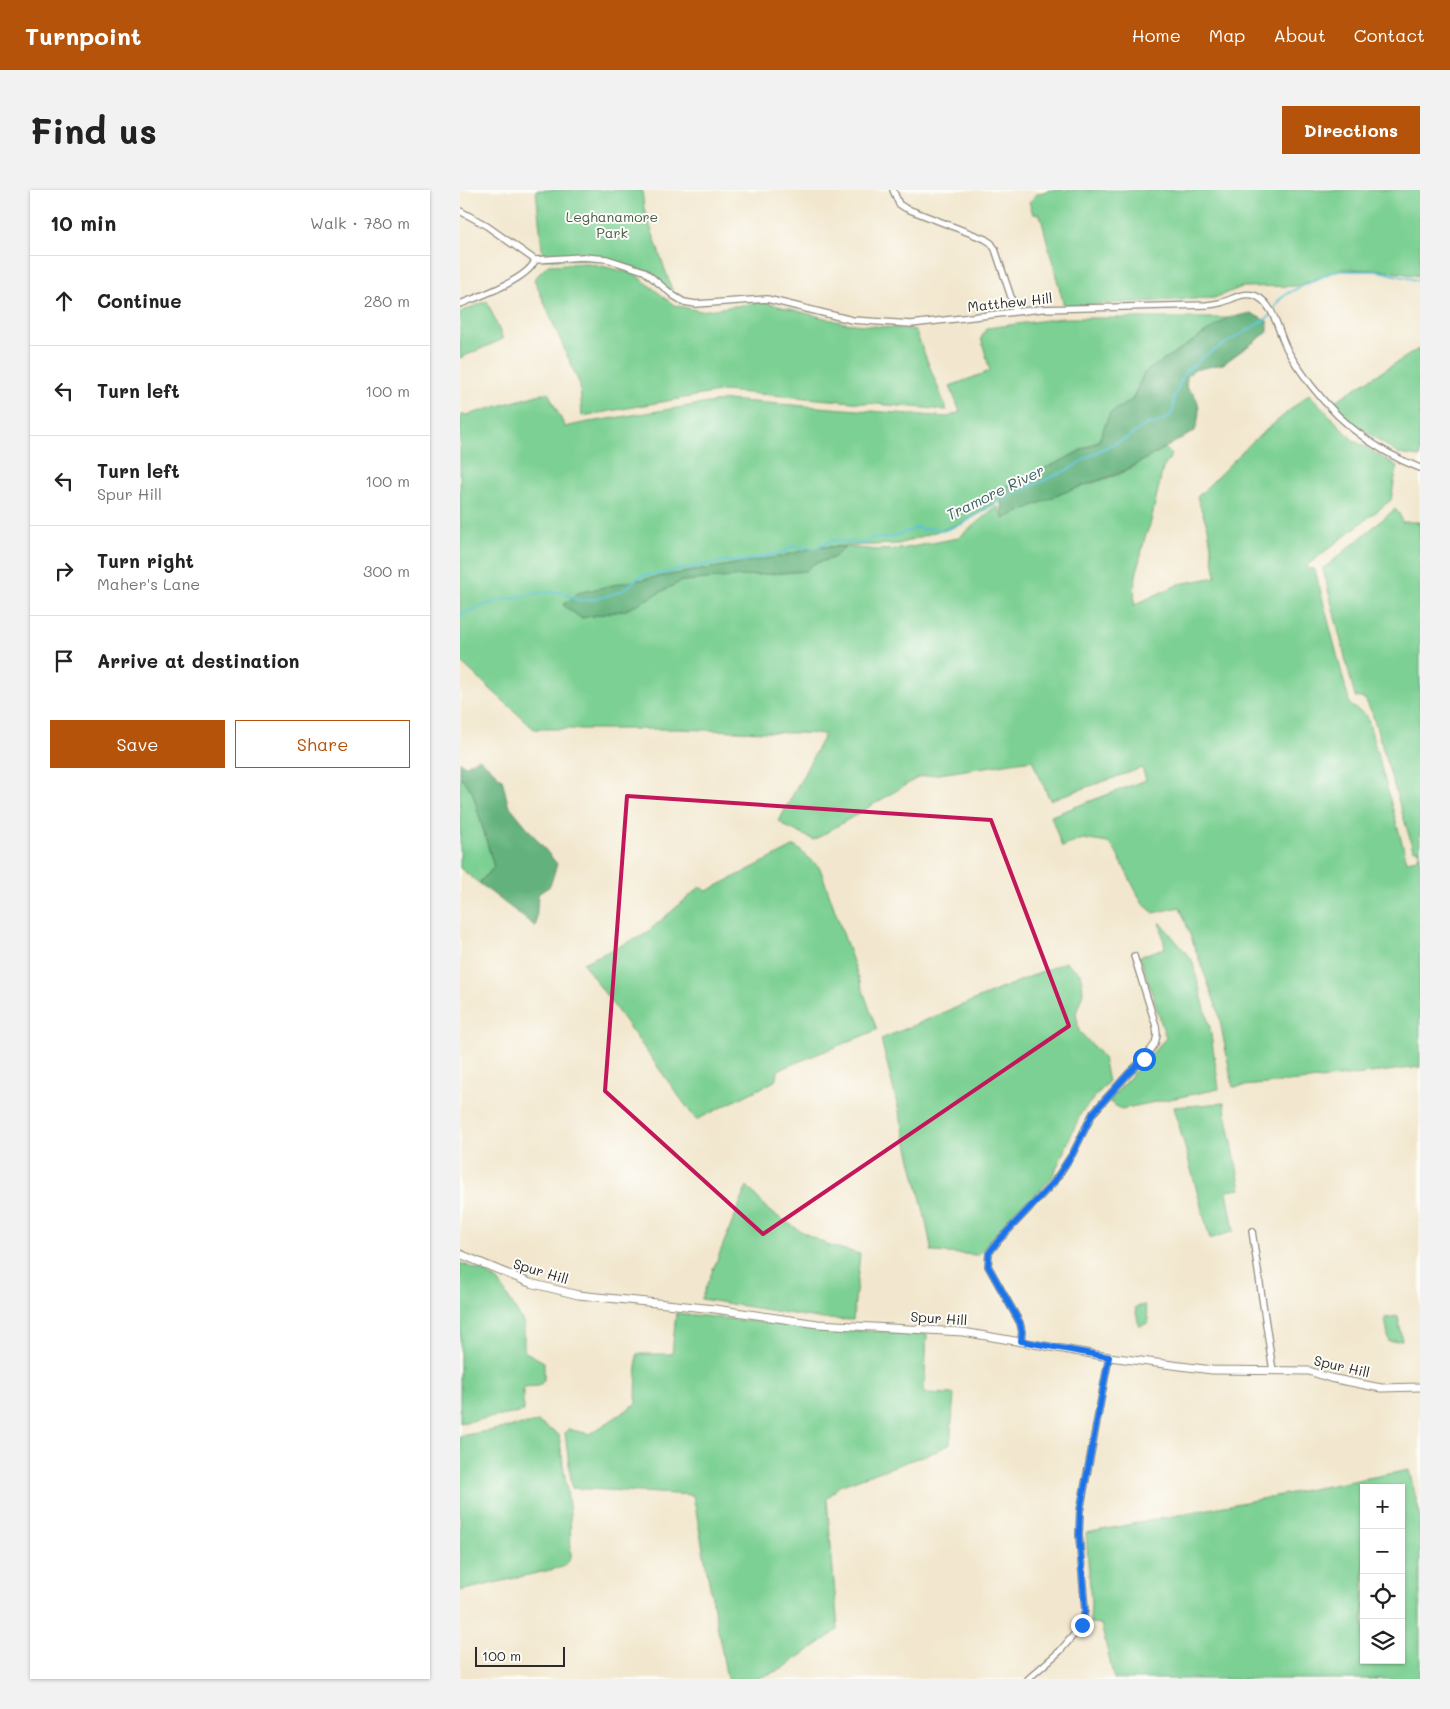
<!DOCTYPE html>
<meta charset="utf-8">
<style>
:root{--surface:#fff;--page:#f2f2f2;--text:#222;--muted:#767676;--line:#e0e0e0;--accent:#b45309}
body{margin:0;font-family:Mali,sans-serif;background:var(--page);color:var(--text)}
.controls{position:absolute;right:15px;bottom:15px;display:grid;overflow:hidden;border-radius:0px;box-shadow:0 1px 4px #0004}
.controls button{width:45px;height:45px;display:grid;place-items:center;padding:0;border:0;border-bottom:1px solid var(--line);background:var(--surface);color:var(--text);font:25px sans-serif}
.scale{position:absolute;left:15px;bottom:12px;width:90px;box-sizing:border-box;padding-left:5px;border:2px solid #2b2b2b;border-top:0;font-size:14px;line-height:18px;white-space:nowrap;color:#2b2b2b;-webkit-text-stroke:4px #fdfcf7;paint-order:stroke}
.stop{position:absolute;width:15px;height:15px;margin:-11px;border:4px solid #1a73e8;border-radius:50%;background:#fff}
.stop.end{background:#1a73e8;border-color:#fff;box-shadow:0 1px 5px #0008}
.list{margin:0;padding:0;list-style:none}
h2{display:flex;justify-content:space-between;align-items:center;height:65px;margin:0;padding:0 20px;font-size:21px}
h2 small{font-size:16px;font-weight:400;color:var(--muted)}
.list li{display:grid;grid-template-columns:32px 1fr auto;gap:15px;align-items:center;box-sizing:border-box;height:90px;padding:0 20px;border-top:1px solid var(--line)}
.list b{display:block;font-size:19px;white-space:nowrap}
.list p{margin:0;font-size:16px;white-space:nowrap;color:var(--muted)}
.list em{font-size:16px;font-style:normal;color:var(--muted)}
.actions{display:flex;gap:10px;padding:15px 20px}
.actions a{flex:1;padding:11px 0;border:1px solid var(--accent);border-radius:0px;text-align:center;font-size:18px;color:var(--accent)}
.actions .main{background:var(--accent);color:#fff}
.icon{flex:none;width:28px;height:28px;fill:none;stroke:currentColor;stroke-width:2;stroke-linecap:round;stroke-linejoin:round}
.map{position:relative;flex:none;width:960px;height:1489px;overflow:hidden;border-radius:0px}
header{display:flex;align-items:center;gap:30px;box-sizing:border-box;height:70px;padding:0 25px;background:var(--accent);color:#fff}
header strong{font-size:24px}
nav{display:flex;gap:28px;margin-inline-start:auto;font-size:18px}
.intro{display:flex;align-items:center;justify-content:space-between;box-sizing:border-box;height:120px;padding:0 30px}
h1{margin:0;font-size:35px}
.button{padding:12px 22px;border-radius:0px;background:var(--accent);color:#fff;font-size:18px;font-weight:700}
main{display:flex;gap:30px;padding:0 30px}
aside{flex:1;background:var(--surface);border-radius:0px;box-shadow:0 1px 4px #0004}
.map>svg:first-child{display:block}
.green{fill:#7bd093;stroke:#537e5f;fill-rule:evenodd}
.forest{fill:#64b27d;stroke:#486e54}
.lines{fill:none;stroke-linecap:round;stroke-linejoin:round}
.stream{stroke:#5ac3d6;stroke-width:2}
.minor-casing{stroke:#8e897c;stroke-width:8}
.tertiary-casing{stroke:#8e897c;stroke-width:9}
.minor{stroke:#fff;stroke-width:5.5}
.tertiary{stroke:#fff;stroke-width:7}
.route{stroke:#1a73e8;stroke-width:6}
.marked{fill:none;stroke:#c2185b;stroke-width:4;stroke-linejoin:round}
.labels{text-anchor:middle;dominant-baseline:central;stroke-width:4;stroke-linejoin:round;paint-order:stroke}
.park-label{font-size:14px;fill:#435d4a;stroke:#fdfcf7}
.street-label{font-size:14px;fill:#2b2b2b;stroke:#fdfcf7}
.water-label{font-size:15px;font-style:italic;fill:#3b6067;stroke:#fdfcf7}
</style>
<header>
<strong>Turnpoint</strong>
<nav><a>Home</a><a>Map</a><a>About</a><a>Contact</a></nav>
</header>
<div class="intro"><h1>Find us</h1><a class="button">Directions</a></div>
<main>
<aside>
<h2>10 min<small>Walk · 780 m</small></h2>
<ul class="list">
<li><svg class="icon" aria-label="ahead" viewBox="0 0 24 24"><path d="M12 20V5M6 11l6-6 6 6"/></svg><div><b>Continue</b></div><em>280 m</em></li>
<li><svg class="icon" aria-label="left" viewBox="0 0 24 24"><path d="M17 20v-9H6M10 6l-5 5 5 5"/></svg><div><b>Turn left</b></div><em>100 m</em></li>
<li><svg class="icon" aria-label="left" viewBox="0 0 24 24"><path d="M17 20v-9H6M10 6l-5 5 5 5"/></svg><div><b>Turn left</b><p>Spur Hill</p></div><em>100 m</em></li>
<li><svg class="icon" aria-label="right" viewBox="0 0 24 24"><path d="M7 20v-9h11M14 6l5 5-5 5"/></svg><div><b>Turn right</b><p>Maher's Lane</p></div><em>300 m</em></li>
<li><svg class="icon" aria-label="arrive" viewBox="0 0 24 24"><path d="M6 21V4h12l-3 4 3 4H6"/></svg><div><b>Arrive at destination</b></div></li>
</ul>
<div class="actions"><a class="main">Save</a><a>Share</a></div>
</aside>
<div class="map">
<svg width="960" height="1489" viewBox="0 0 960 1489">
<rect width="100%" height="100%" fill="#fdfcf7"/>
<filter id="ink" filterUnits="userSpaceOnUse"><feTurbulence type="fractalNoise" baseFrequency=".02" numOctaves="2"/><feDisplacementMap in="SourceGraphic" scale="10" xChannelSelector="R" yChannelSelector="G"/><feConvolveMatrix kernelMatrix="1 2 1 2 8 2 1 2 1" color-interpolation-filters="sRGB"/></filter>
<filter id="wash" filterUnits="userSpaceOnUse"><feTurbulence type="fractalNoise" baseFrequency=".0096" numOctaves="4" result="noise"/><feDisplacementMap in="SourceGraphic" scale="20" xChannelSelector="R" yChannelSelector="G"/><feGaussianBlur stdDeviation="1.12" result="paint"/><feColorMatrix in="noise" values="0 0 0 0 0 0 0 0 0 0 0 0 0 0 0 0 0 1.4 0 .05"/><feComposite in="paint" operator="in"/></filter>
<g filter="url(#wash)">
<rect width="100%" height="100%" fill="#f2e7ce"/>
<!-- green -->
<path class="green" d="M 76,0 L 182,0 L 184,18 L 214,106 L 184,81 L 147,69 L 83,69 Z
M 589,0 L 960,0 L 960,86 L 920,80 L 881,79 L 837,96 L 782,97 L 754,108 L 604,116 L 580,24 L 573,24 L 569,12 L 577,4 Z
M 129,73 L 175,84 L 214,115 L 241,121 L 303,112 L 384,133 L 455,140 L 487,220 L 264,201 L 122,226 L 120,195 L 74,89 L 88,75 Z
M 27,111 L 43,149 L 0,168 L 0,122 Z
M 602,128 L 768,128 L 684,183 L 672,210 L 650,223 L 639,250 L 601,271 L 539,299 L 540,309 L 502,333 L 439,354 L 358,357 L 318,367 L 162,393 L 118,403 L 103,415 L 121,428 L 166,420 L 222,391 L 346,381 L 353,374 L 373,368 L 385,357 L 418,360 L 441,359 L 498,348 L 537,316 L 543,326 L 605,302 L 660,284 L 705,258 L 712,265 L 703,278 L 690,335 L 685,347 L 675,390 L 674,415 L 719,394 L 756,387 L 748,338 L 737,307 L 792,252 L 849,204 L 892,249 L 937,276 L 931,310 L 845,377 L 855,380 L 890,515 L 907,526 L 947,671 L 957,669 L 960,661 L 953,659 L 912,523 L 905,509 L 895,507 L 863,379 L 935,319 L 939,323 L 942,332 L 960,332 L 960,877 L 870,888 L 773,897 L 758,821 L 720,717 L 694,723 L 682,713 L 655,660 L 648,653 L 623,649 L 602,657 L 591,626 L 686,590 L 682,578 L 590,610 L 572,570 L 459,587 L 354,650 L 327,637 L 319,631 L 365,544 L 219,539 L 74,539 L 0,471 L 0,225 L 7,225 L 88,202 L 105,237 L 123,233 L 267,210 L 488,227 L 500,222 L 490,196 L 530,181 L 521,148 L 527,138 Z
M 960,158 L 960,267 L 938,264 L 880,223 L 875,211 Z
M 0,586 L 12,601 L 34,677 L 19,693 L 0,678 Z
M 335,656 L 360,678 L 417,840 L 318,880 L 315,891 L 236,930 L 123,773 L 184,745 L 240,697 L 247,701 Z
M 700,732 L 732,770 L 750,838 L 759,899 L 661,919 L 648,911 L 706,848 L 680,766 L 705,758 Z
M 605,772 L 621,784 L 623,803 L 616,823 L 619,841 L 643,867 L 648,892 L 621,923 L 592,988 L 518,1065 L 472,1062 L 464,1022 L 421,849 Z
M 764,913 L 781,999 L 767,1001 L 774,1041 L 750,1049 L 714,917 Z
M 287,996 L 309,1021 L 344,1043 L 370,1056 L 400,1064 L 393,1130 L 363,1129 L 241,1109 Z
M 0,1073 L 27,1083 L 39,1092 L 64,1134 L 64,1161 L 84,1172 L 84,1190 L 79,1196 L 63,1197 L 63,1222 L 0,1233 Z
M 685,1115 L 689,1133 L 679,1136 L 675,1117 Z
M 216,1123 L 365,1139 L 467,1144 L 464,1203 L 494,1204 L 490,1254 L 477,1261 L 379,1296 L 367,1309 L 378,1440 L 322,1479 L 296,1489 L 267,1489 L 233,1305 L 112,1298 L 105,1243 L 108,1239 L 130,1244 L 176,1214 L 177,1164 L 212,1164 Z
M 938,1126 L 942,1150 L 929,1152 L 925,1128 Z
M 78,1232 L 99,1245 L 110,1323 L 111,1369 L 103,1377 L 0,1401 L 0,1246 Z
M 949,1280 L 960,1324 L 960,1489 L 654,1489 L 641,1434 L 630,1433 L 631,1412 L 626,1343 ZM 904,1298 L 941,1298 L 941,1470 L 904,1470 Z"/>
<!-- forest -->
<path class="forest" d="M 791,123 L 808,132 L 808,142 L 763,174 L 734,180 L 727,187 L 726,198 C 743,208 740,225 735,241 L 662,282 L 605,302 L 543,329 L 539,299 L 601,271 L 639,251 L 650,223 L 672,210 L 684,183 L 768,128 Z
M 358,357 L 385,357 L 373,368 L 353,374 L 346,381 L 222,391 L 166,420 L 121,428 L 103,415 L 118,403 L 162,393 L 318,367 Z
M 19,568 L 42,589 L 48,614 L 97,674 L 90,696 L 78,704 L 76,737 L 19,693 L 34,677 L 12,601 L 0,586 L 0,571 L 5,576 Z"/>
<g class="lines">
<!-- stream -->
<path class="stream" d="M 0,425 C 23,414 72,401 97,402 C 111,403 114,413 130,410 C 137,409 158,403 163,400 C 169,396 175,389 182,386 C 193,382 205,385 216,380 L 266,371 L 273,372 L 303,367 L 326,361 L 331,357 L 355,358 L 374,350 L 406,354 L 409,350 L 414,348 L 430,348 L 459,337 L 463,341 L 471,338 L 483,341 L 504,333 L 541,310 L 607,280 L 642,259 L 667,248 L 687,234 L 696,233 L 710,227 L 713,221 L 714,207 L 725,182 L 743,167 L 806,129 L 810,126 L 819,110 L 828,103 L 870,83 L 878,81 L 919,81 L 960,91"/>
</g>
</g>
<g filter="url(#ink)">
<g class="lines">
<defs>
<path id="minor" d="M 433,0 L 439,14 L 445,18 L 525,49 L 531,53 L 535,59 L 556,122
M 0,21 L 24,34 L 75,70
M 75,70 L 123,67 L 147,69 L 184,81 L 214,106 L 224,112 L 236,114 L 307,109 L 392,130 L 451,134 L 581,119 L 747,115 C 752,114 758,114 763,112 C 773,109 785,101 796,106 C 814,114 818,141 826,157 C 829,164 834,171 838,177 C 869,224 908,258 960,278
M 0,114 C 18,107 69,89 75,70
M 792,1041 L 813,1181
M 561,1151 L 562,1142 L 560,1133 L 528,1076 L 529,1063 L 538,1051 L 594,992 L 613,963 L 633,923 L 669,883 L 684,869 L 695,854 L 697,845 L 696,836 L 674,766
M 568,1489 L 600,1461 L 622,1435 L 625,1420 L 619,1345 L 620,1321 L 649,1167"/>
<path id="tertiary" d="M 0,1064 L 70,1093 L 118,1105 L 255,1119 L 358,1134 L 503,1142 L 649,1167 L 752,1180 L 849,1181 L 870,1188 L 921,1198 L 960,1197"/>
</defs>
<!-- minor casing -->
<use href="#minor" class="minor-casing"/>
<!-- tertiary casing -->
<use href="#tertiary" class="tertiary-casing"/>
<!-- minor -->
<use href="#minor" class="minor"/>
<!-- tertiary -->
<use href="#tertiary" class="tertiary"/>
</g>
</g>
<g class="lines" filter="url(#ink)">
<!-- route -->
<path class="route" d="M 622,1435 L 625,1420 L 619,1345 L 620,1321 L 649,1167 L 561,1151 L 562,1142 L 560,1133 L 528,1076 L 529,1063 L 538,1051 L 594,992 L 613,963 L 633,923 L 669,883 L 684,869"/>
</g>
<!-- marked area -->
<path class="marked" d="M 167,606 L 531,630 L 609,836 L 303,1044 L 145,901 Z"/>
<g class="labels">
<!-- park labels -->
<g class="park-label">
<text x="152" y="26">Leghanamore<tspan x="152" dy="16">Park</tspan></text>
</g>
<!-- street labels -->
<g class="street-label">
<text transform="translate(550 112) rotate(-6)">Matthew Hill</text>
<text transform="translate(81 1081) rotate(17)">Spur Hill</text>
<text transform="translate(479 1128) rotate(4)">Spur Hill</text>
<text transform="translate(882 1176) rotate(13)">Spur Hill</text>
</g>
<!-- water labels -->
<g class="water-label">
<text transform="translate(535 302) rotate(-26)">Tramore River</text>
</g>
</g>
</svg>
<div class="controls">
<button>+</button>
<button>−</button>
<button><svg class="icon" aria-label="locate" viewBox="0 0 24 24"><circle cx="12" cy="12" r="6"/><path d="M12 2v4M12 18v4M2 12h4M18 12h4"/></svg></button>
<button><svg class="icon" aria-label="layers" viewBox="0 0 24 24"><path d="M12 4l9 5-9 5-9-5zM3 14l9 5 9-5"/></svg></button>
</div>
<div class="scale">100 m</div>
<div class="stop" style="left:684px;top:869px"></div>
<div class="stop end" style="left:622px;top:1435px"></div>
</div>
</main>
